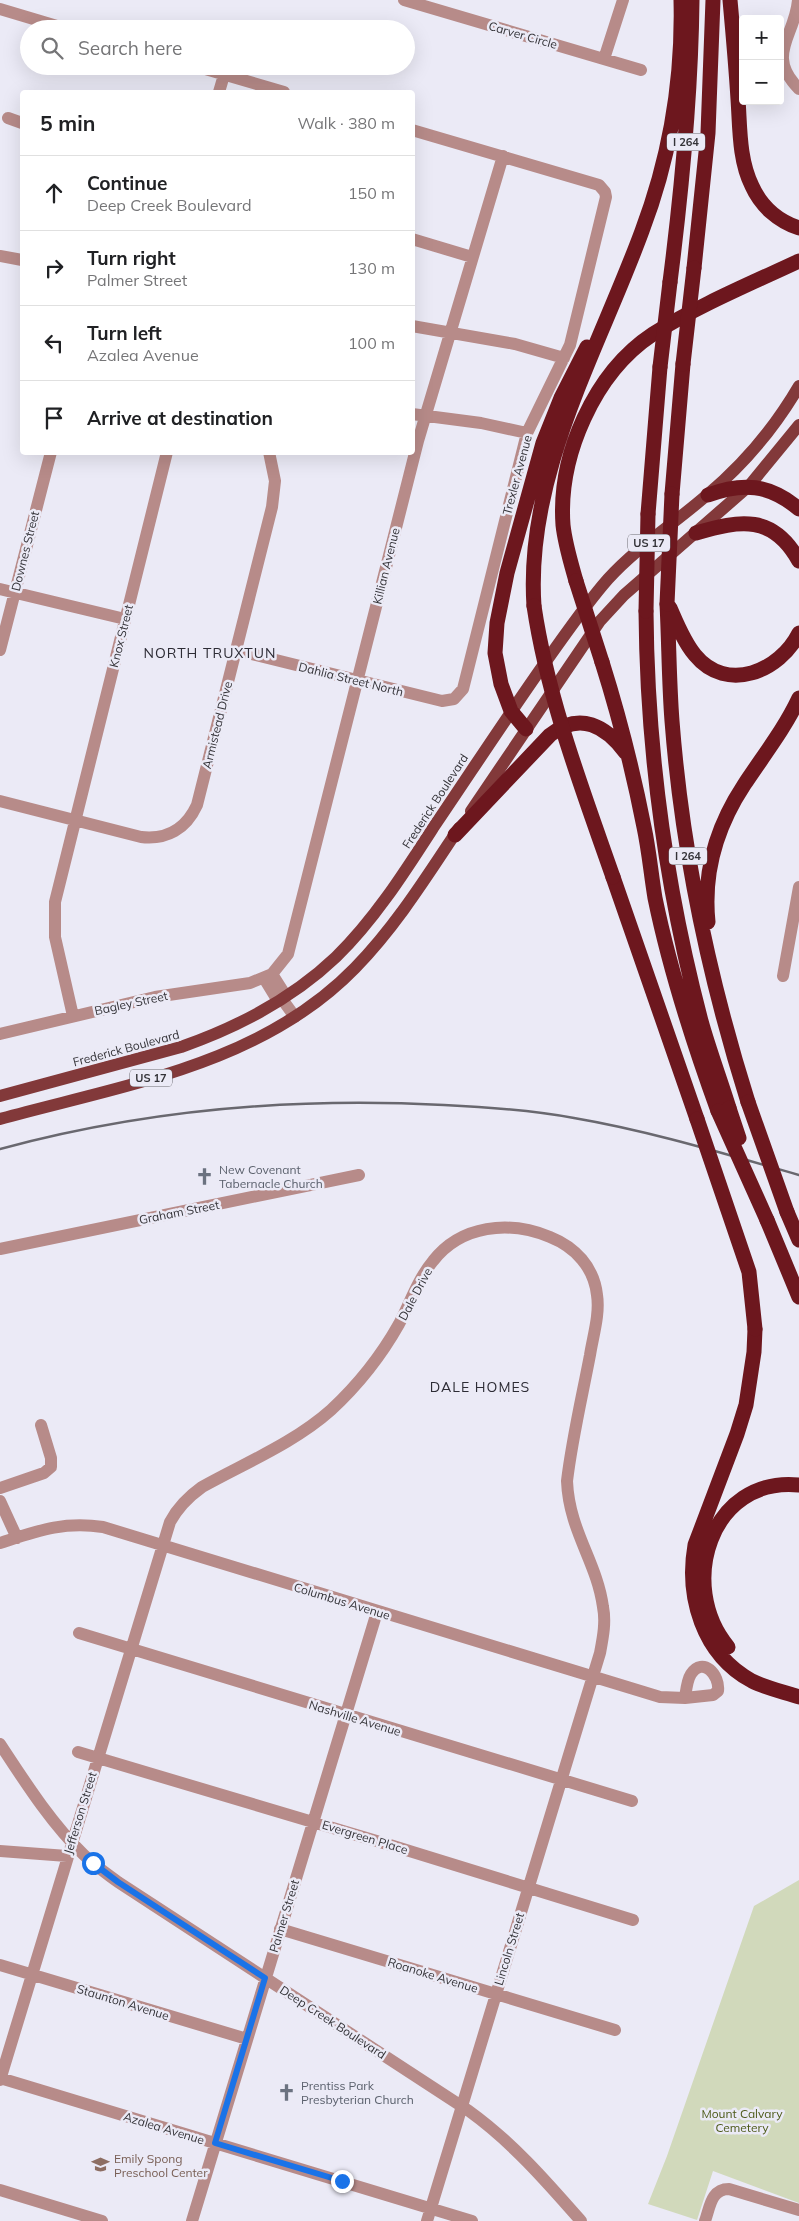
<!DOCTYPE html>
<meta charset="utf-8">
<style>
:root{--surface:#fff;--page:#f6f6f6;--text:#202124;--muted:#757577;--line:#e0e0e0}
body{margin:0;font-family:Mulish,sans-serif;background:var(--page);color:var(--text)}
.controls{position:absolute;right:15px;top:15px;display:grid;overflow:hidden;border-radius:5px;box-shadow:0 5px 20px #0002}
.controls button{width:45px;height:45px;display:grid;place-items:center;padding:0;border:0;border-bottom:1px solid var(--line);background:var(--surface);color:var(--text);font:25px sans-serif}
.stop{position:absolute;width:15px;height:15px;margin:-11px;border:4px solid #1a73e8;border-radius:50%;background:#fff}
.stop.end{background:#1a73e8;border-color:#fff;box-shadow:0 1px 5px #0008}
.list{margin:0;padding:0;list-style:none}
h2{display:flex;justify-content:space-between;align-items:center;height:65px;margin:0;padding:0 20px;font-size:21px}
h2 small{font-size:16px;font-weight:400;color:var(--muted)}
.list li{display:grid;grid-template-columns:32px 1fr auto;gap:15px;align-items:center;box-sizing:border-box;height:75px;padding:0 20px;border-top:1px solid var(--line)}
.list b{display:block;font-size:19px;white-space:nowrap}
.list p{margin:0;font-size:16px;white-space:nowrap;color:var(--muted)}
.list em{font-size:16px;font-style:normal;color:var(--muted)}
.icon{flex:none;width:28px;height:28px;fill:none;stroke:currentColor;stroke-width:2;stroke-linecap:round;stroke-linejoin:round}
.map{position:relative;flex:none;width:799px;height:2221px;overflow:hidden}
.search{position:absolute;background:var(--surface);box-shadow:0 5px 20px #0002;left:20px;top:20px;width:395px;height:55px;display:flex;align-items:center;gap:12px;box-sizing:border-box;padding:0 18px;border-radius:28px;color:var(--muted);font-size:19px}
.panel{position:absolute;background:var(--surface);box-shadow:0 5px 20px #0002;left:20px;top:90px;width:395px;height:365px;border-radius:5px}
.map>svg:first-child{display:block}
.green{fill:#d1d9bb}
.lines{fill:none;stroke-linecap:round;stroke-linejoin:round}
.minor{stroke:#b78b89;stroke-width:12}
.major{stroke:#82393a;stroke-width:12}
.highway{stroke:#6d171e;stroke-width:15}
.rail{stroke:#69686f;stroke-width:2.5}
.highway-bridge{stroke:#6d171e;stroke-width:15}
.route{stroke:#1a73e8;stroke-width:6}
.labels{text-anchor:middle;dominant-baseline:central;stroke-width:5;stroke-linejoin:round;paint-order:stroke}
.shield{fill:#ebeaf6;stroke:#6b6a71;stroke-width:1}
.shield-label{font-size:11px;font-weight:bold;fill:#343338}
.street-label{font-size:12px;fill:#343338;stroke:#ebeaf6}
.worship-label{font-size:12px;fill:#5b616d;stroke:#ebeaf6;text-anchor:start}
.park-label{font-size:12px;fill:#4d5a19;stroke:#ebeaf6}
.education-label{font-size:12px;fill:#785e54;stroke:#ebeaf6;text-anchor:start}
.neighbourhood-label{font-size:14px;letter-spacing:1px;fill:#2d2c35;stroke:#ebeaf6}
</style>
<div class="map">
<svg width="799" height="2221" viewBox="0 0 799 2221">
<rect width="100%" height="100%" fill="#ebeaf6"/>
<!-- green -->
<path class="green" d="M 799,1880 L 799,2203 L 713,2171 L 697,2220 L 648,2204 L 667,2156 L 754,1906 Z"/>
<g class="lines">
<!-- minor -->
<path class="minor" d="M 404,0 L 641,70
M 798,0 C 795,37 765,54 799,89
M 0,9 L 67,29
M 604,59 L 623,0
M 195,66 L 284,92
M 219,92 L 224,75
M 8,118 L 22,123
M 412,239 L 472,257
M 0,256 L 22,260
M 412,326 L 515,344 L 564,358
M 412,414 L 481,423 L 527,433
M 0,589 L 125,619
M 0,650 L 51,452
M 235,650 L 442,701 L 454,699 L 463,689 L 527,433 L 570,345 L 606,197 L 605,192 L 599,185 L 412,130
M 0,801 L 141,837 C 167,840 186,829 197,805 L 272,507 L 275,481 L 269,452
M 272,974 L 284,993 L 282,999
M 783,976 L 799,887
M 264,978 L 275,996 L 282,999 L 295,1017
M 73,1016 L 55,937 L 55,902 L 167,452
M 0,1034 L 155,997 L 250,983 L 272,974 L 288,954 L 418,441 L 503,156
M 0,1249 L 359,1175
M 0,1488 L 44,1473 L 51,1467 L 51,1458 L 41,1425
M 0,1501 L 17,1538
M 0,1543 C 37,1531 63,1521 103,1527 L 660,1697 L 685,1698 L 713,1695 L 718,1691 C 720,1675 703,1656 691,1674 C 687,1680 686,1691 685,1698
M 79,1633 L 632,1801
M 0,1744 C 25,1782 51,1823 84,1855 C 94,1865 106,1873 118,1882 L 469,2111 C 512,2142 546,2181 581,2221
M 78,1752 L 390,1845 L 633,1920
M 0,1851 L 67,1856
M 280,1929 L 615,2030
M 0,1965 L 247,2039
M 0,2078 L 472,2221
M 0,2080 L 170,1522 C 178,1507 188,1497 202,1487 C 245,1463 294,1443 331,1410 C 358,1385 381,1356 399,1324 C 410,1303 418,1279 433,1261 C 461,1225 509,1220 550,1237 C 575,1247 594,1267 597,1295 C 600,1314 593,1336 590,1355 C 582,1397 572,1439 567,1481 C 569,1531 597,1562 603,1607 C 606,1622 603,1637 600,1653 L 427,2221
M 0,2190 L 102,2221
M 192,2221 L 377,1612
M 705,2221 C 710,2207 711,2189 729,2189 L 799,2210"/>
<!-- major -->
<path class="major" d="M 471,811 L 600,621 L 624,595 L 749,486 L 799,425
M 0,1096 L 181,1047 C 238,1027 292,999 336,957 C 374,920 404,873 433,828 C 471,772 508,715 547,660 C 567,632 586,604 608,579 C 637,547 675,523 707,495 C 743,465 775,427 799,386
M 0,1119 C 124,1085 262,1064 355,968 C 396,926 427,876 459,828"/>
<!-- highway -->
<path class="highway" d="M 730,0 C 733,33 736,66 738,99 C 740,128 739,160 752,186 C 761,206 778,221 799,228
M 694,268 L 708,133 L 713,0
M 670,282 C 682,188 691,95 692,0
M 672,494 L 683,364
M 708,495 C 743,482 769,484 799,509
M 648,514 L 660,367
M 696,533 C 740,520 773,514 799,561
M 576,581 C 571,563 565,544 563,525 C 558,456 594,373 653,334 C 697,306 752,283 799,261
M 667,604 C 669,643 669,682 672,721 C 682,851 709,978 748,1102
M 534,606 C 525,474 598,351 642,231 C 670,157 683,79 681,0
M 670,608 C 677,624 684,642 695,655 C 727,694 780,671 799,633
M 646,611 C 647,749 666,888 701,1021 C 709,1050 720,1079 729,1108
M 602,662 C 619,716 633,771 644,827 C 649,850 651,874 655,898 C 670,971 693,1042 718,1111
M 526,729 L 511,711 L 501,684 L 495,653 L 497,623 L 507,573 L 543,443 L 561,398 L 587,347
M 455,835 L 550,735 C 580,711 606,726 626,753
M 613,877 L 697,1119
M 708,922 C 703,873 717,826 744,785 C 763,756 784,730 799,698
M 787,1212 L 799,1240
M 767,1220 L 799,1297
M 755,1329 L 754,1352 L 746,1405 L 737,1434 L 695,1545 C 686,1596 702,1654 752,1681 C 766,1688 784,1692 799,1697
M 728,1647 C 677,1586 710,1476 799,1485"/>
<!-- rail -->
<path class="rail" d="M 0,1149 C 144,1110 296,1097 444,1105 C 487,1107 531,1110 574,1118 C 650,1131 725,1154 799,1175"/>
<!-- highway-bridge -->
<path class="highway-bridge" d="M 683,364 L 694,268
M 660,367 L 670,282
M 576,581 L 602,662
M 667,604 L 672,494
M 534,606 C 548,700 582,788 613,877
M 646,611 L 648,514
M 748,1102 L 787,1212
M 729,1108 L 739,1138
M 718,1111 L 767,1220
M 697,1119 L 749,1272 L 755,1329"/>
</g>
<g class="lines">
<!-- route -->
<path class="route" d="M 93,1863 L 118,1882 L 265,1978 L 215,2143 L 342,2181"/>
</g>
<!-- icons -->
<defs>
<symbol id="church-bare" viewBox="-9 -9 18 18"><path d="M-1.2-6h2.4v3.5h3.3v2.4h-3.3V6h-2.4V-.1h-3.3v-2.4h3.3Z" fill="#6b7280" stroke="#ebeaf6" stroke-width="2.5" paint-order="stroke"/></symbol>
<symbol id="school-bare" viewBox="-9 -9 18 18"><path d="M0-5L7-2L0 1L-7-2ZM-4 1L0 2.5L4 1V4Q0 6-4 4Z" fill="#8d6e63" stroke="#ebeaf6" stroke-width="2.5" paint-order="stroke"/></symbol>
</defs>
<g fill-rule="evenodd">
<use href="#church-bare" x="192" y="1164" width="25" height="25"/>
<use href="#church-bare" x="274" y="2080" width="25" height="25"/>
<use href="#school-bare" x="88" y="2152" width="25" height="25"/>
</g>
<g class="labels">
<!-- shield labels -->
<g class="shield">
<rect x="667" y="133.5" width="38" height="17" rx="4"/>
<rect x="628" y="534.5" width="42" height="17" rx="4"/>
<rect x="669" y="847.5" width="38" height="17" rx="4"/>
<rect x="130" y="1069.5" width="42" height="17" rx="4"/>
</g>
<g class="shield-label">
<text x="686" y="142">I 264</text>
<text x="649" y="543">US 17</text>
<text x="688" y="856">I 264</text>
<text x="151" y="1078">US 17</text>
</g>
<!-- street labels -->
<g class="street-label">
<text transform="translate(523 35) rotate(16)">Carver Circle</text>
<text transform="translate(517 475) rotate(-75)">Trexler Avenue</text>
<text transform="translate(25 551) rotate(-76)">Downes Street</text>
<text transform="translate(386 566) rotate(-76)">Killian Avenue</text>
<text transform="translate(121 636) rotate(-76)">Knox Street</text>
<text transform="translate(351 679) rotate(14)">Dahlia Street North</text>
<text transform="translate(217 725) rotate(-76)">Armistead Drive</text>
<text transform="translate(435 801) rotate(-57)">Frederick Boulevard</text>
<text transform="translate(131 1003) rotate(-12)">Bagley Street</text>
<text transform="translate(126 1048) rotate(-15)">Frederick Boulevard</text>
<text transform="translate(179 1212) rotate(-11)">Graham Street</text>
<text transform="translate(415 1294) rotate(-62)">Dale Drive</text>
<text transform="translate(342 1601) rotate(17)">Columbus Avenue</text>
<text transform="translate(355 1718) rotate(17)">Nashville Avenue</text>
<text transform="translate(80 1813) rotate(-73)">Jefferson Street</text>
<text transform="translate(365 1837) rotate(17)">Evergreen Place</text>
<text transform="translate(284 1916) rotate(-73)">Palmer Street</text>
<text transform="translate(509 1949) rotate(-73)">Lincoln Street</text>
<text transform="translate(433 1975) rotate(17)">Roanoke Avenue</text>
<text transform="translate(123 2002) rotate(17)">Staunton Avenue</text>
<text transform="translate(333 2022) rotate(33)">Deep Creek Boulevard</text>
<text transform="translate(164 2128) rotate(17)">Azalea Avenue</text>
</g>
<!-- worship labels -->
<g class="worship-label">
<text x="219" y="1169">New Covenant<tspan x="219" dy="14">Tabernacle Church</tspan></text>
<text x="301" y="2085">Prentiss Park<tspan x="301" dy="14">Presbyterian Church</tspan></text>
</g>
<!-- park labels -->
<g class="park-label">
<text x="742" y="2113">Mount Calvary<tspan x="742" dy="14">Cemetery</tspan></text>
</g>
<!-- education labels -->
<g class="education-label">
<text x="114" y="2158">Emily Spong<tspan x="114" dy="14">Preschool Center</tspan></text>
</g>
<!-- neighbourhood labels -->
<g class="neighbourhood-label">
<text x="210" y="653">NORTH TRUXTUN</text>
<text x="480" y="1387">DALE HOMES</text>
</g>
</g>
</svg>
<div class="controls">
<button>+</button>
<button>−</button>
</div>
<div class="stop" style="left:93px;top:1863px"></div>
<div class="stop end" style="left:342px;top:2181px"></div>
<div class="search"><svg class="icon" aria-label="search" viewBox="0 0 24 24"><circle cx="10" cy="10" r="6"/><path d="M15 15l6 6"/></svg>Search here</div>
<section class="panel">
<h2>5 min<small>Walk · 380 m</small></h2>
<ul class="list">
<li><svg class="icon" aria-label="ahead" viewBox="0 0 24 24"><path d="M12 20V5M6 11l6-6 6 6"/></svg><div><b>Continue</b><p>Deep Creek Boulevard</p></div><em>150 m</em></li>
<li><svg class="icon" aria-label="right" viewBox="0 0 24 24"><path d="M7 20v-9h11M14 6l5 5-5 5"/></svg><div><b>Turn right</b><p>Palmer Street</p></div><em>130 m</em></li>
<li><svg class="icon" aria-label="left" viewBox="0 0 24 24"><path d="M17 20v-9H6M10 6l-5 5 5 5"/></svg><div><b>Turn left</b><p>Azalea Avenue</p></div><em>100 m</em></li>
<li><svg class="icon" aria-label="arrive" viewBox="0 0 24 24"><path d="M6 21V4h12l-3 4 3 4H6"/></svg><div><b>Arrive at destination</b></div></li>
</ul>
</section>
</div>
